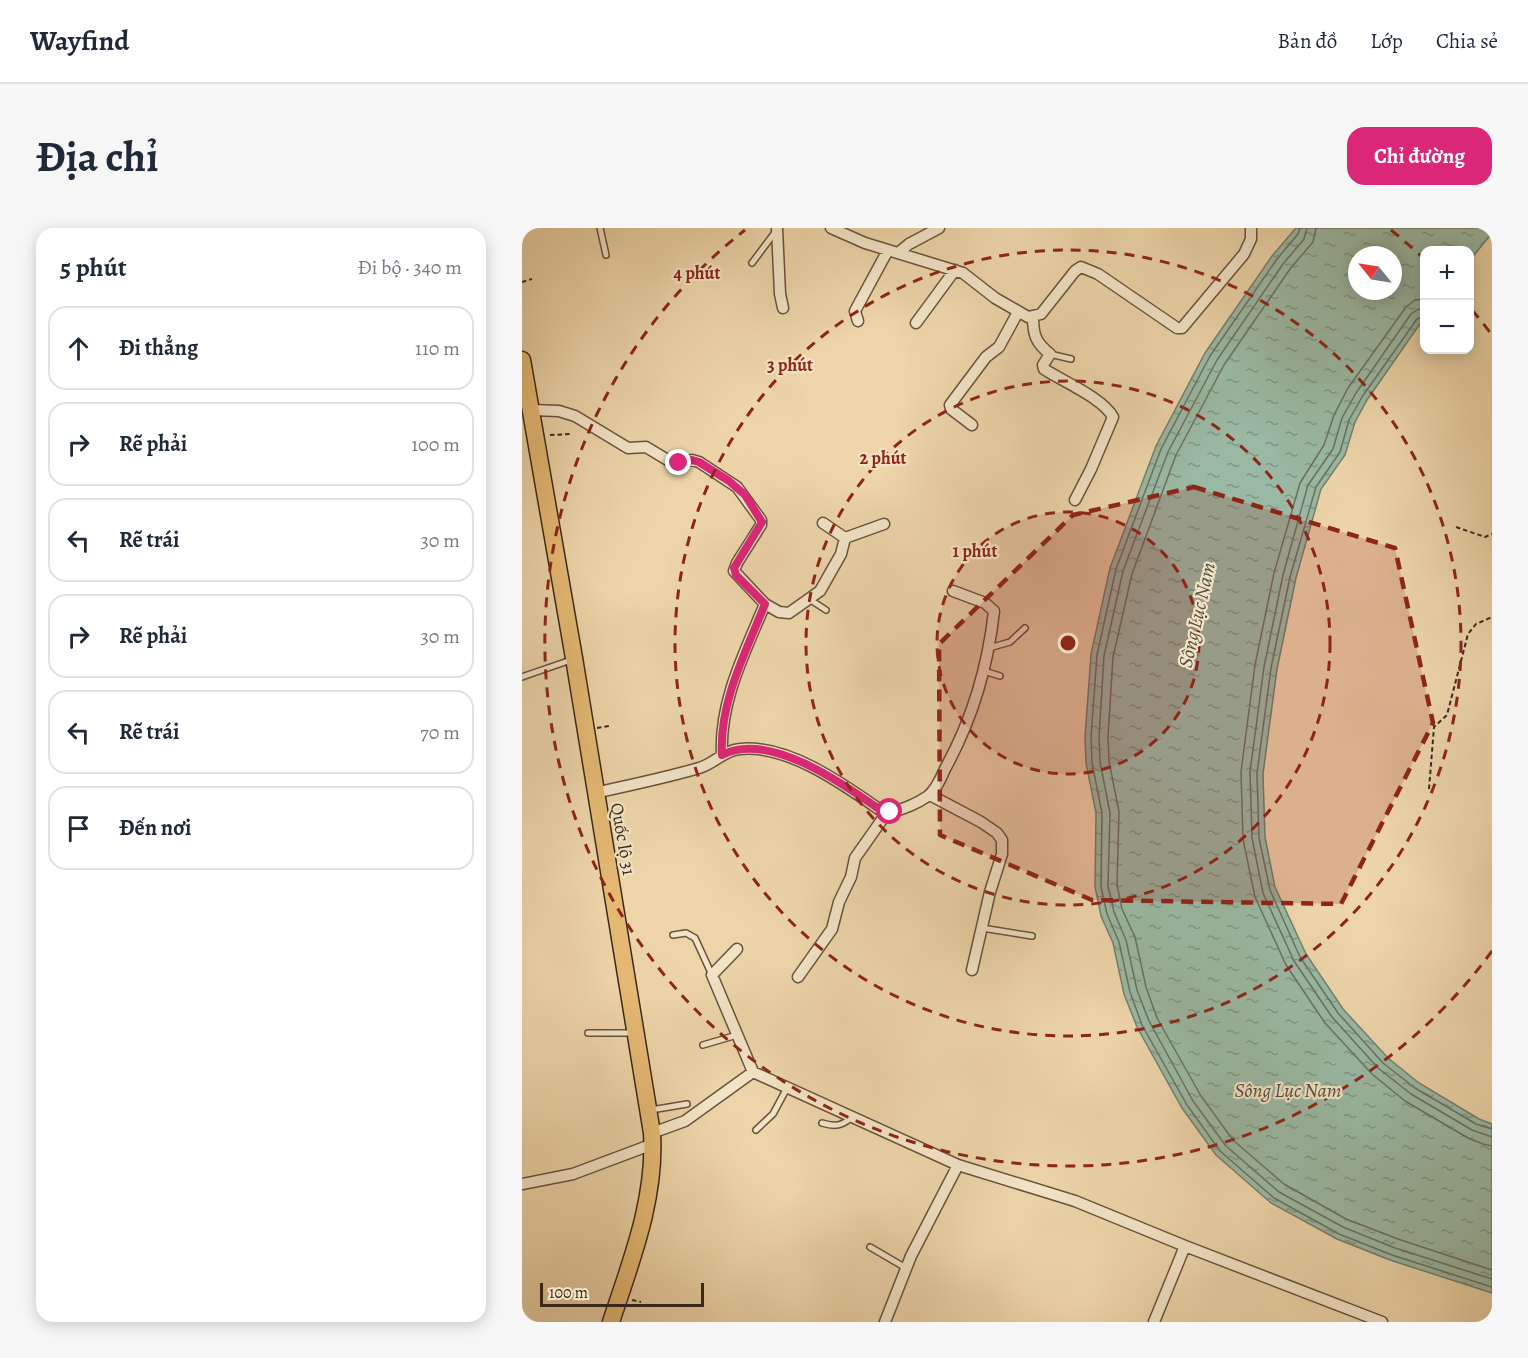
<!DOCTYPE html>
<html lang="vi">
<meta charset="utf-8">
<style>
:root{--surface:#fff;--page:#f6f6f7;--text:#1f2937;--muted:#747a83;--line:#e0e1e3;--accent:#db2777}
body{margin:0;font-family:Alegreya,serif;background:var(--page);color:var(--text)}
.controls{position:absolute;right:18px;top:18px;display:grid;overflow:hidden;border-radius:12px;box-shadow:0 3px 15px #0003}
.controls button{width:54px;height:54px;display:grid;place-items:center;padding:0;border:0;border-bottom:2px solid var(--line);background:var(--surface);color:var(--text);font:30px sans-serif}
.compass{position:absolute;left:826px;top:18px;width:54px;height:54px;border-radius:50%;background:var(--surface);box-shadow:0 3px 15px #0003;rotate:300deg}
.scale{position:absolute;left:18px;bottom:15px;width:164px;box-sizing:border-box;padding-left:6px;border:3px solid #3c281b;border-top:0;font-size:16px;line-height:21px;white-space:nowrap;color:#3c281b;-webkit-text-stroke:4px #f3e4c7;paint-order:stroke}
.stop{position:absolute;width:18px;height:18px;margin:-14px;border:4px solid #db2777;border-radius:50%;background:#fff}
.stop.end{background:#db2777;border-color:#fff;box-shadow:0 2px 6px #0008}
.list{margin:0;padding:0;list-style:none}
h2{display:flex;justify-content:space-between;align-items:center;height:78px;margin:0;padding:0 24px;font-size:26px}
h2 small{font-size:20px;font-weight:400;color:var(--muted)}
.list li{display:grid;grid-template-columns:39px 1fr auto;gap:18px;align-items:center;box-sizing:border-box;height:84px;margin:0 12px 12px;padding:0 12px;border:2px solid var(--line);border-radius:18px}
.list b{display:block;font-size:22px;white-space:nowrap}
.list em{font-size:20px;font-style:normal;color:var(--muted)}
.icon{flex:none;width:33px;height:33px;fill:none;stroke:currentColor;stroke-width:2;stroke-linecap:round;stroke-linejoin:round}
.map{position:relative;flex:none;width:970px;height:1094px;overflow:hidden;border-radius:18px}
header{display:flex;align-items:center;gap:36px;box-sizing:border-box;height:84px;padding:0 30px;background:var(--surface);border-bottom:2px solid var(--line)}
header strong{font-size:28px}
nav{display:flex;gap:33px;margin-inline-start:auto;font-size:21px}
.intro{display:flex;align-items:center;justify-content:space-between;box-sizing:border-box;height:144px;padding:0 36px}
h1{margin:0;font-size:42px}
.button{padding:15px 27px;border-radius:18px;background:var(--accent);color:#fff;font-size:21px;font-weight:700}
main{display:flex;gap:36px;padding:0 36px}
aside{flex:1;background:var(--surface);border-radius:18px;box-shadow:0 3px 15px #0003}
.map>svg:first-child{display:block}
.water{fill:url(#water-ripples);stroke:#747f6d;stroke-width:1.5;fill-rule:evenodd}
.lines{fill:none;stroke-linecap:round;stroke-linejoin:round}
.shore{stroke:#6b7060;stroke-width:1.5}
.service-casing{stroke:#68533e;stroke-width:8}
.minor-casing{stroke:#68533e;stroke-width:13}
.trunk-casing{stroke:#3c281b;stroke-width:19}
.path{stroke:#3c281b;stroke-width:2;stroke-dasharray:4.5 3;stroke-linecap:butt}
.service{stroke:#f3e4c7;stroke-width:5}
.minor{stroke:#f3e4c7;stroke-width:10}
.trunk{stroke:#e6ba74;stroke-width:16}
.route{stroke:#db2777;stroke-width:8}
.marked{fill:#8f2418;fill-opacity:0.2;stroke:#8f2418;stroke-width:4.5;stroke-dasharray:12 8;stroke-linejoin:round}
.ring{fill:none;stroke:#8f2418;stroke-width:3;stroke-dasharray:10 8}
.labels{text-anchor:middle;dominant-baseline:central;stroke-width:4.5;stroke-linejoin:round;paint-order:stroke}
.street-label{font-size:18px;fill:#3c281b;stroke:#f3e4c7}
.water-label{font-size:20px;font-style:italic;fill:#544c3d;stroke:#f3e4c7}
.centre{fill:#8f2418;stroke:#f3e4c7;stroke-width:3}
.ring-label{font-size:18px;text-anchor:middle;font-weight:bold;fill:#8f2418;stroke:#f3e4c7;stroke-width:4.5;stroke-linejoin:round;paint-order:stroke}
</style>
<header>
<strong>Wayfind</strong>
<nav><a>Bản đồ</a><a>Lớp</a><a>Chia sẻ</a></nav>
</header>
<div class="intro"><h1>Địa chỉ</h1><a class="button">Chỉ đường</a></div>
<main>
<aside>
<h2>5 phút<small>Đi bộ · 340 m</small></h2>
<ul class="list">
<li><svg class="icon" aria-label="ahead" viewBox="0 0 24 24"><path d="M12 20V5M6 11l6-6 6 6"/></svg><div><b>Đi thẳng</b></div><em>110 m</em></li>
<li><svg class="icon" aria-label="right" viewBox="0 0 24 24"><path d="M7 20v-9h11M14 6l5 5-5 5"/></svg><div><b>Rẽ phải</b></div><em>100 m</em></li>
<li><svg class="icon" aria-label="left" viewBox="0 0 24 24"><path d="M17 20v-9H6M10 6l-5 5 5 5"/></svg><div><b>Rẽ trái</b></div><em>30 m</em></li>
<li><svg class="icon" aria-label="right" viewBox="0 0 24 24"><path d="M7 20v-9h11M14 6l5 5-5 5"/></svg><div><b>Rẽ phải</b></div><em>30 m</em></li>
<li><svg class="icon" aria-label="left" viewBox="0 0 24 24"><path d="M17 20v-9H6M10 6l-5 5 5 5"/></svg><div><b>Rẽ trái</b></div><em>70 m</em></li>
<li><svg class="icon" aria-label="arrive" viewBox="0 0 24 24"><path d="M6 21V4h12l-3 4 3 4H6"/></svg><div><b>Đến nơi</b></div></li>
</ul>
</aside>
<div class="map">
<svg width="970" height="1094" viewBox="0 0 970 1094">
<defs>
<pattern id="water-ripples" width="26" height="14" patternUnits="userSpaceOnUse" patternTransform="scale(1.5)"><rect width="26" height="14" fill="#9ab9a4"/><path d="M2 4q2-2 4 0t4 0M15 11q2-2 4 0t4 0" fill="none" stroke="#7f9685"/></pattern>
</defs>
<rect width="100%" height="100%" fill="#edd5a9"/>
<filter id="stains"><feTurbulence type="fractalNoise" baseFrequency=".00333" numOctaves="4"/><feColorMatrix values="0 0 0 0 .2 0 0 0 0 .09 0 0 0 0 .02 0 0 0 .5 -.17"/></filter>
<radialGradient id="worn" r=".72"><stop offset=".6" stop-color="#630" stop-opacity="0"/><stop offset="1" stop-color="#630" stop-opacity=".3"/></radialGradient>
<!-- water -->
<path class="water" d="M 774,0 L 970,0 L 970,5 L 948,32 L 948,22 L 902,22 L 902,90 L 845,172 L 833,194 L 823,227 L 799,261 L 774,350 L 755,441 L 741,546 L 743,609 L 753,659 L 784,726 L 821,781 L 866,830 L 897,855 L 957,891 L 970,896 L 970,1065 L 868,1032 L 815,1011 L 749,975 L 694,927 L 660,880 L 615,799 L 602,766 L 591,715 L 579,688 L 573,659 L 574,585 L 564,535 L 563,509 L 569,426 L 588,340 L 634,218 L 683,125 L 750,28 ZM 835,27 L 871,27 L 871,63 L 835,63 Z"/>
<g class="lines">
<!-- shore -->
<path class="shore" d="M 778,0 L 776,6 L 755,31 L 688,128 L 639,221 L 594,341 L 575,427 L 569,509 L 570,535 L 580,585 L 579,659 L 585,686 L 597,714 L 608,764 L 620,797 L 665,877 L 698,923 L 752,970 L 817,1006 L 870,1027 L 970,1059
M 785,0 L 782,11 L 761,36 L 695,132 L 646,224 L 601,343 L 582,428 L 577,509 L 578,534 L 588,585 L 586,658 L 592,684 L 604,712 L 615,762 L 627,793 L 671,873 L 704,918 L 757,964 L 821,999 L 873,1020 L 970,1051
M 794,0 L 791,14 L 768,41 L 702,137 L 654,227 L 610,346 L 591,429 L 586,509 L 587,533 L 597,584 L 595,657 L 600,681 L 613,709 L 624,759 L 635,790 L 679,868 L 711,912 L 762,956 L 824,991 L 876,1011 L 970,1042
M 902,71 L 893,72 L 884,79 L 826,160 L 812,187 L 802,217 L 778,255 L 752,345 L 733,437 L 719,544 L 721,611 L 733,669 L 764,737 L 803,795 L 850,846 L 883,873 L 946,910 L 961,916 L 970,918
M 902,80 L 895,82 L 889,86 L 834,165 L 820,190 L 811,221 L 786,257 L 761,347 L 742,439 L 728,544 L 730,610 L 741,665 L 772,733 L 810,789 L 856,840 L 889,866 L 950,902 L 970,909
M 902,88 L 895,91 L 840,169 L 827,192 L 818,224 L 794,259 L 768,349 L 749,440 L 735,545 L 737,610 L 748,662 L 778,729 L 816,785 L 861,835 L 893,860 L 954,896 L 970,901"/>
<defs>
<path id="service" d="M 78,0 L 84,27
M 230,35 L 254,3
M 528,126 L 549,131
M 287,371 L 304,382
M 467,420 L 488,414 L 503,400
M 462,443 L 478,448
M 0,449 L 49,432
M 460,700 L 510,708
M 151,707 L 164,705 L 173,710 L 190,747
M 66,805 L 112,805
M 181,817 L 215,807
M 129,882 L 165,876
M 300,895 C 313,899 320,898 330,889
M 234,902 L 251,886 L 265,860
M 348,1019 L 384,1040"/>
<path id="minor" d="M 255,0 L 258,66 L 261,80
M 309,0 L 343,15 L 441,45 L 473,70 L 506,89 L 519,86 L 553,43 L 559,39 L 576,46 L 655,100 L 660,100 L 722,26 L 729,11 L 729,0
M 376,25 L 387,16 L 417,0
M 511,89 C 511,107 514,115 528,126 L 521,137 L 522,141 C 540,153 581,170 591,189 L 569,241 L 553,272
M 336,93 L 333,83 L 366,22
M 394,95 L 433,42
M 9,182 L 37,183 L 53,188 L 106,220 L 124,219 L 149,234 L 157,235 L 170,232 L 177,234 L 215,259 L 239,292 L 239,297 L 215,335 L 212,343 L 243,376 C 223,424 197,474 200,527
M 450,197 L 429,181 L 428,177 L 464,129 L 477,119 L 496,84
M 323,310 L 362,296
M 243,376 L 257,384 L 267,385 L 298,363 L 319,326 L 323,310 L 301,295
M 73,565 C 108,557 143,550 177,540 C 192,536 202,522 218,521 C 268,516 325,559 364,586 C 379,582 393,577 406,568 C 414,562 419,550 423,541 C 450,492 466,438 472,383 L 463,375 L 431,363
M 408,567 L 459,594 L 475,605 L 480,612 L 480,626 L 468,664 L 450,742
M 215,721 L 190,747 L 231,844
M 276,749 L 310,701 L 317,674 L 329,649 L 333,630 L 364,586
M 130,905 L 163,893 L 231,844 L 436,937
M 0,956 L 51,946 L 131,916
M 363,1094 L 389,1028 L 436,937 L 553,973 L 663,1018 L 860,1094
M 632,1094 L 663,1018"/>
<path id="trunk" d="M 0,132 L 52,430 L 130,905 C 134,971 109,1033 89,1094"/>
</defs>
<!-- service casing -->
<use href="#service" class="service-casing"/>
<!-- minor casing -->
<use href="#minor" class="minor-casing"/>
<!-- trunk casing -->
<use href="#trunk" class="trunk-casing"/>
<!-- path -->
<path class="path" d="M 0,54 L 10,51
M 28,207 L 49,206
M 934,299 L 963,309 L 970,306
M 75,500 L 87,498
M 907,561 L 912,499 L 925,487 L 946,406 L 954,396 L 970,389
M 110,1072 L 119,1074"/>
<!-- service -->
<use href="#service" class="service"/>
<!-- minor -->
<use href="#minor" class="minor"/>
<!-- trunk -->
<use href="#trunk" class="trunk"/>
</g>
<g class="lines">
<!-- route -->
<path class="route" d="M 157,235 L 170,232 L 177,234 L 207,253 L 223,267 L 240,294 L 212,340 L 214,347 L 243,376 C 224,424 197,474 200,527 C 248,502 326,559 364,586 L 368,584"/>
</g>
<!-- marked area -->
<path class="marked" d="M 672,259 L 873,320 L 911,495 L 819,676 L 570,672 L 418,607 L 417,416 L 551,287 Z"/>
<!-- distance rings -->
<circle cx="546" cy="415" r="131" fill="#8f2418" fill-opacity=".12"/>
<g class="ring">
<circle cx="546" cy="415" r="131"/>
<circle cx="546" cy="415" r="262"/>
<circle cx="546" cy="415" r="393"/>
<path d="M970 723A524 524 0 1 1 223 2M869 2A524 524 0 0 1 900 29M950 82A524 524 0 0 1 970 107"/>
</g>
<g class="labels">
<!-- street labels -->
<g class="street-label">
<text transform="translate(101 611) rotate(80)">Quốc lộ 31</text>
</g>
<!-- water labels -->
<g class="water-label">
<text transform="translate(675 387) rotate(-77)">Sông Lục Nam</text>
<text x="766" y="862">Sông Lục Nam</text>
</g>
</g>
<circle cx="546" cy="415" r="9" class="centre"/>
<g class="ring-label">
<text x="175" y="51">4 phút</text>
<text x="268" y="143">3 phút</text>
<text x="361" y="236">2 phút</text>
<text x="453" y="329">1 phút</text>
</g>
<rect width="100%" height="100%" filter="url(#stains)"/>
<rect width="100%" height="100%" fill="url(#worn)"/>
</svg>
<div class="controls">
<button>+</button>
<button>−</button>
</div>
<svg class="compass" viewBox="-18 -18 36 36"><path d="M0-13l5 13h-10z" fill="#e53935"/><path d="M0 13l5-13h-10z" fill="#747a83"/></svg>
<div class="scale">100 m</div>
<div class="stop" style="left:368px;top:584px"></div>
<div class="stop end" style="left:157px;top:235px"></div>
</div>
</main>
